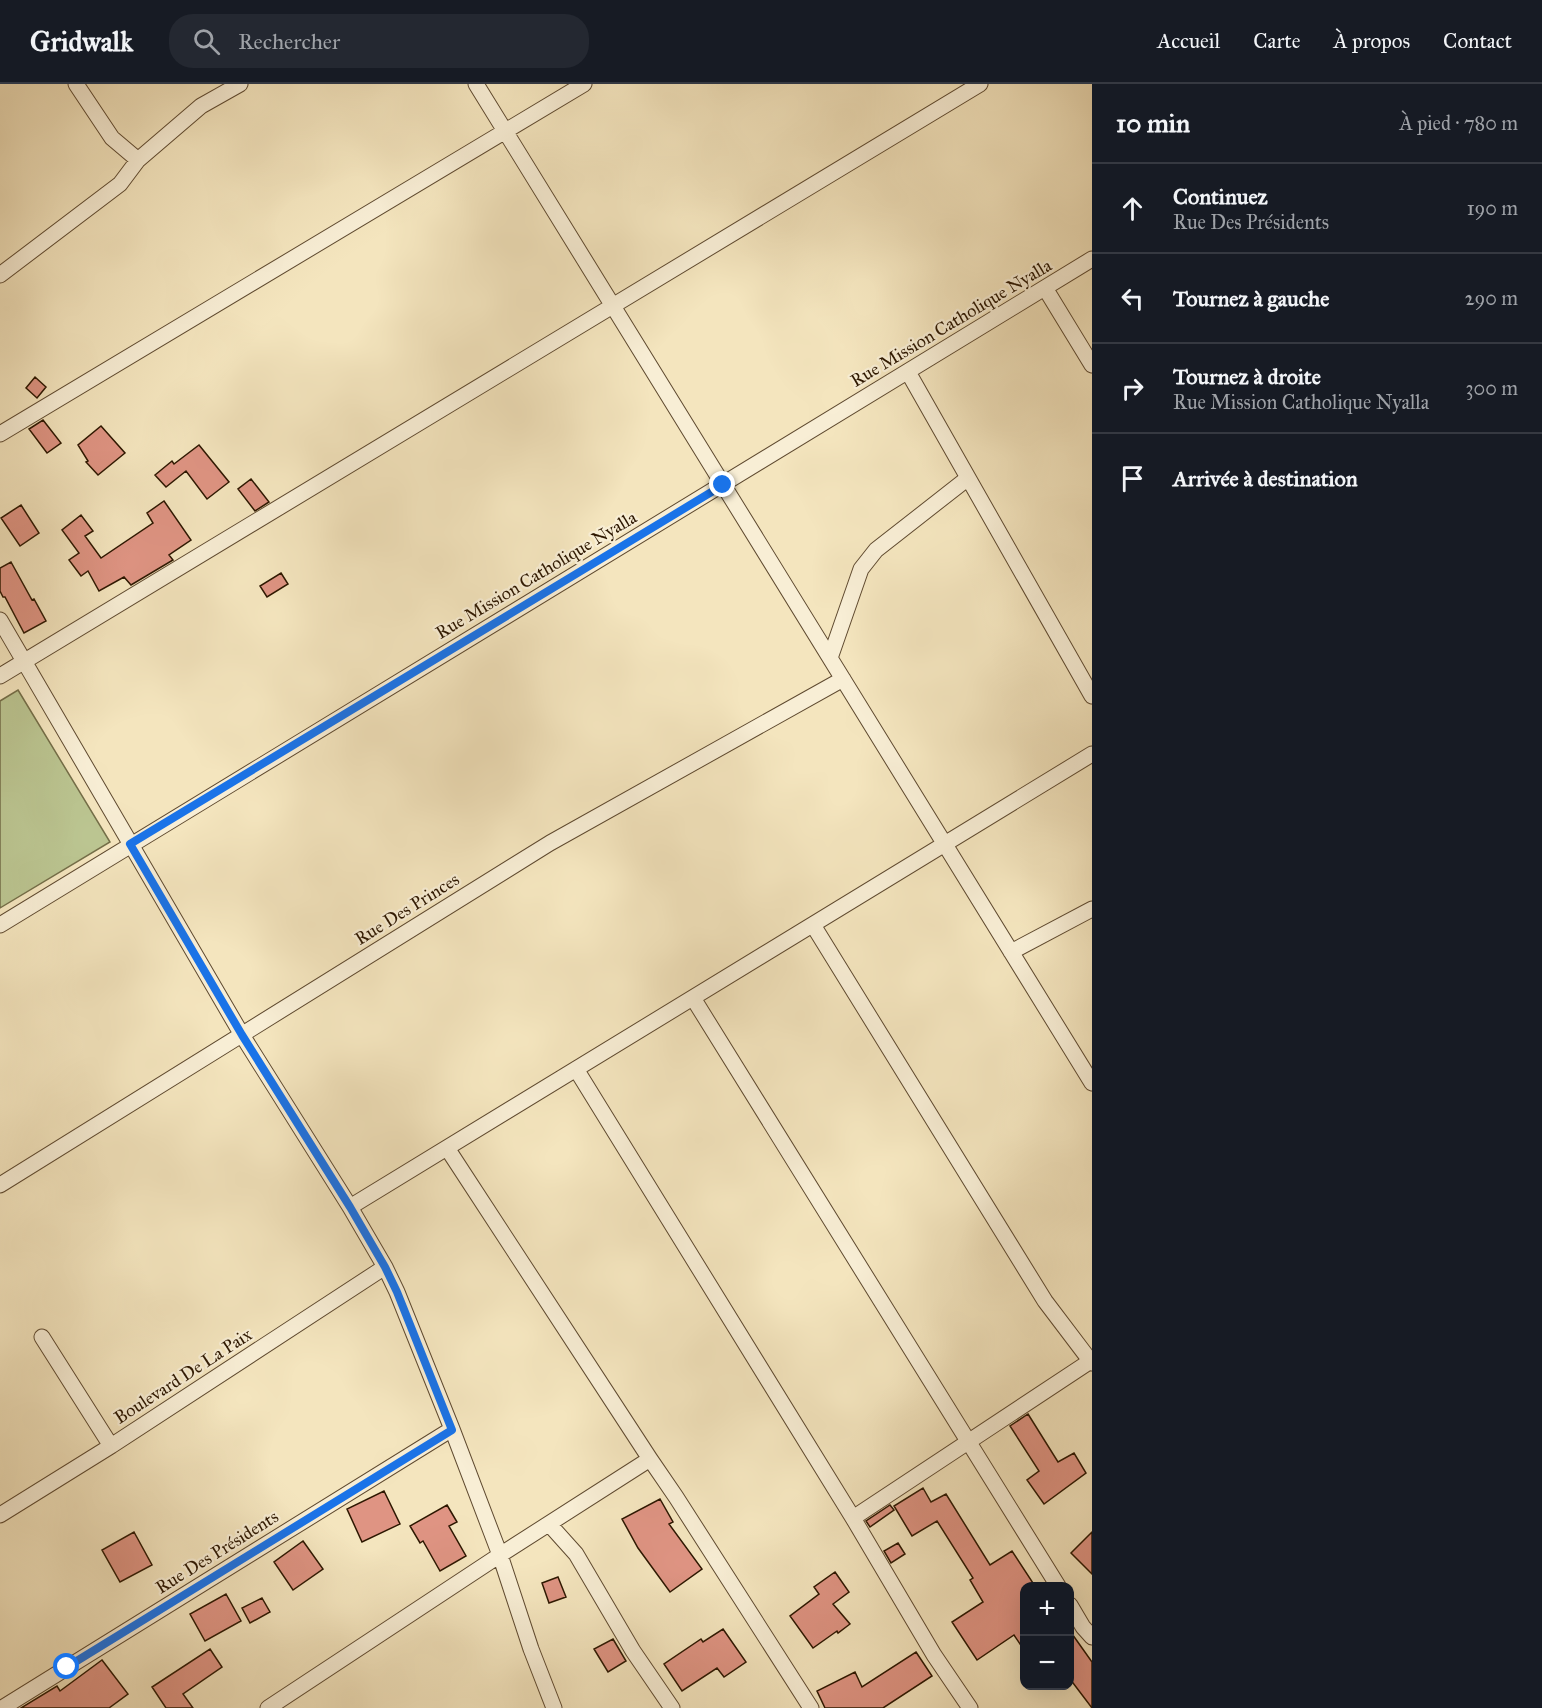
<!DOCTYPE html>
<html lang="fr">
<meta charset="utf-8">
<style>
:root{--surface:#171b24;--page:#242831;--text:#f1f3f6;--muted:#9ea1a6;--line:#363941}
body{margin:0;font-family:"IM FELL Great Primer",serif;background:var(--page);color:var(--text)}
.controls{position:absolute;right:18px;bottom:18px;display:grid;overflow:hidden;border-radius:12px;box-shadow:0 6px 24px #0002}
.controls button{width:54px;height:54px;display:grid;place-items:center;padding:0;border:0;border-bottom:2px solid var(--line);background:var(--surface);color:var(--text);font:30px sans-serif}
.stop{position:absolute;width:18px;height:18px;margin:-14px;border:4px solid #1a73e8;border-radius:50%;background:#fff}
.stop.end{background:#1a73e8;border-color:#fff;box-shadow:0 2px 6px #0008}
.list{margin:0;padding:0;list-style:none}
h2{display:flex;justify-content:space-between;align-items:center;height:78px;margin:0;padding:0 24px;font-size:26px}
h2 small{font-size:20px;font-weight:400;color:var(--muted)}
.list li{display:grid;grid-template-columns:39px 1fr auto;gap:18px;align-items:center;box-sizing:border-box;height:90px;padding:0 24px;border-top:2px solid var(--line)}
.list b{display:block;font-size:22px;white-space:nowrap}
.list p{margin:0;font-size:20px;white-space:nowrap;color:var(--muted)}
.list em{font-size:20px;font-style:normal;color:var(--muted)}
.icon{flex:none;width:33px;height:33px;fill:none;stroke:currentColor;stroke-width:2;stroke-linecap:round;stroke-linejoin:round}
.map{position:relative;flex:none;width:1092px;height:1624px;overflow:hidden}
header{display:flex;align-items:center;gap:36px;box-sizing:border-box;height:84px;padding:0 30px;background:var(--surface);border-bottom:2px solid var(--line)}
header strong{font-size:28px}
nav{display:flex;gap:33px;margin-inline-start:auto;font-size:21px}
.search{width:420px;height:54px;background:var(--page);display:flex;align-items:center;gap:15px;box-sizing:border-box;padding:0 21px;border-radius:24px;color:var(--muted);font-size:22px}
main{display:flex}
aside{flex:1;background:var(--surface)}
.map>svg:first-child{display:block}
.green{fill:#bbc591;stroke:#746e48;stroke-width:1.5}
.building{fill:#df9483;stroke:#2d1700;stroke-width:1.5}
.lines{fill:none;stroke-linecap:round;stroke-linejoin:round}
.minor-casing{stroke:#5f4a30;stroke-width:17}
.minor{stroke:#f8eed5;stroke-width:15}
.route{stroke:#1a73e8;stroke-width:8}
.labels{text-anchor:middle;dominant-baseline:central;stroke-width:4.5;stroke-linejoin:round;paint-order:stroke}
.street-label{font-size:18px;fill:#2d1700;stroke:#f8eed5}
</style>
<header>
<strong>Gridwalk</strong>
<div class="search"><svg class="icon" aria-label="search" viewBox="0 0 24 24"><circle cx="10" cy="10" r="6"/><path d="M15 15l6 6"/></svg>Rechercher</div>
<nav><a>Accueil</a><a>Carte</a><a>À propos</a><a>Contact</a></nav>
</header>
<main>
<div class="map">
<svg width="1092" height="1624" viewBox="0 0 1092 1624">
<rect width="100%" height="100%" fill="#f4e5be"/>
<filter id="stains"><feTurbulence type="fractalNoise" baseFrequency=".00333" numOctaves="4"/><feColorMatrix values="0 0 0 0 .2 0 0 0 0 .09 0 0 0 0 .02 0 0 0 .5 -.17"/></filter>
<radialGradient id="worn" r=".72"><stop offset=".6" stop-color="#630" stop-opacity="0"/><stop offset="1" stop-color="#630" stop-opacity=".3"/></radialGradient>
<!-- green -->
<path class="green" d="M 18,606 L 110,758 L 0,824 L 0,617 Z"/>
<!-- building -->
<path class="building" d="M 35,293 L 46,303 L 37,314 L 26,304 Z
M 43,336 L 61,359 L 47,369 L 29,345 Z
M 101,342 L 125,369 L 98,391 L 86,378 L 88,377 L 78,361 Z
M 199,361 L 229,398 L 207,415 L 186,387 L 166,403 L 155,391 L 172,377 L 174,380 Z
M 251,395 L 269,418 L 255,427 L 238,405 Z
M 164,417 L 191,456 L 169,471 L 173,476 L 131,501 L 124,493 L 99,507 L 88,487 L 81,492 L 69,476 L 79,469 L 62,446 L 81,431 L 93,447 L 85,452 L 101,474 L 153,439 L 147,429 Z
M 21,421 L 39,449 L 20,462 L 1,434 Z
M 11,478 L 32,516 L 34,515 L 46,537 L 24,549 L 5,513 L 3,513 L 0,507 L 0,484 Z
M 281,489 L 288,500 L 267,513 L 260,502 Z
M 1028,1330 L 1058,1378 L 1074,1369 L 1086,1389 L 1044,1420 L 1027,1396 L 1039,1387 L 1010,1342 Z
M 923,1404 L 931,1418 L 946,1410 L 990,1481 L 1012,1467 L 1033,1499 L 1028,1503 L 1024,1503 L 1024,1566 L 1014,1551 L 977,1576 L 952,1538 L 983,1518 L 970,1496 L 973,1494 L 937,1437 L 912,1452 L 894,1422 Z
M 384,1407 L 400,1440 L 362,1458 L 347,1425 Z
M 660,1415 L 673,1438 L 669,1440 L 702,1485 L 670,1508 L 638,1464 L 622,1435 Z
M 447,1421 L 457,1438 L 449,1442 L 466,1472 L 440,1487 L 423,1457 L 420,1459 L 410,1442 Z
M 890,1421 L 894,1426 L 870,1443 L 866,1437 Z
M 134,1448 L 152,1481 L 120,1498 L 102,1466 Z
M 1092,1448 L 1092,1490 L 1071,1469 Z
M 303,1457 L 323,1485 L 293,1506 L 274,1478 Z
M 898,1459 L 905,1470 L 891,1479 L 884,1467 Z
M 835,1488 L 849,1508 L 833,1520 L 850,1540 L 838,1549 L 837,1547 L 813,1564 L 790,1532 L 819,1510 L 814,1503 Z
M 558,1493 L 566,1513 L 549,1519 L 542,1499 Z
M 226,1510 L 241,1537 L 205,1557 L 190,1530 Z
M 262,1514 L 270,1528 L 250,1539 L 242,1524 Z
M 723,1545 L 746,1578 L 724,1593 L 717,1584 L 682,1607 L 664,1580 L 701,1555 L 703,1558 Z
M 1070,1547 L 1092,1578 L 1092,1624 L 1070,1595 Z
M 613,1555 L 626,1577 L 608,1588 L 594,1565 Z
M 210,1565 L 222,1583 L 183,1610 L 193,1624 L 166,1624 L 152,1603 Z
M 916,1568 L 932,1592 L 883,1624 L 825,1624 L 817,1607 L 855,1588 L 862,1603 Z
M 102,1576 L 128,1610 L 109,1624 L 21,1624 L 57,1602 L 60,1607 Z"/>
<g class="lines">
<defs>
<path id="minor" d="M 76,0 L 112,54 L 138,76
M 476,0 L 1092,999
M 0,191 L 120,100 L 138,76 L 201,22 L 240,0
M 1045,204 L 1092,281
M 908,288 L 1092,612
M 0,350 L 584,0
M 0,536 L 242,951 L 350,1123 L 385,1183 L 397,1208 L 452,1345 L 500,1471 L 531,1565 L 554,1624
M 830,574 L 861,485 L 876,466 L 968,394
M 0,592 L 980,0
M 0,841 L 1092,175
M 813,841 L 1045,1217 L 1092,1279
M 1011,868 L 1092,825
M 693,914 L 1058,1502
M 576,985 L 853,1434 L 934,1571 L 970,1624
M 447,1064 L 650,1375 L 676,1413 L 811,1624
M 0,1101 L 550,759 L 843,595
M 350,1123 L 1092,670
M 42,1253 L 111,1362
M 0,1431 L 111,1362 L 385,1183
M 853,1434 L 1092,1276
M 550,1441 L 576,1470 L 633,1567 L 672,1624
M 1070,1521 L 1083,1543 L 1092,1553
M 2,1624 L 452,1345
M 268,1624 L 500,1471 L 650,1375"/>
</defs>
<!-- minor casing -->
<use href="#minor" class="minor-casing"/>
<!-- minor -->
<use href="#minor" class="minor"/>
</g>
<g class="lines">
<!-- route -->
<path class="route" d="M 67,1583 L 452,1346 L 397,1208 L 385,1183 L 350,1123 L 242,951 L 130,760 L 723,401"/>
</g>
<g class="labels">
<!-- street labels -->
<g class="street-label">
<text transform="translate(951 239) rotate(-31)">Rue Mission Catholique Nyalla</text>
<text transform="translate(536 491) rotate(-31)">Rue Mission Catholique Nyalla</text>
<text transform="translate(407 825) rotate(-32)">Rue Des Princes</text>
<text transform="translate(183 1292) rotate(-33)">Boulevard De La Paix</text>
<text transform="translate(217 1468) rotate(-32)">Rue Des Présidents</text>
</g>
</g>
<rect width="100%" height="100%" filter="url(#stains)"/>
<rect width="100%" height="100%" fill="url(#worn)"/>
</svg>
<div class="controls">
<button>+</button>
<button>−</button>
</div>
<div class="stop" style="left:67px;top:1583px"></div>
<div class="stop end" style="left:723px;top:401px"></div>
</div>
<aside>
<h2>10 min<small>À pied · 780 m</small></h2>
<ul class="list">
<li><svg class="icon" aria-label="ahead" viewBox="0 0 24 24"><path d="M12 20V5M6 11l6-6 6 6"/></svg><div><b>Continuez</b><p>Rue Des Présidents</p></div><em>190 m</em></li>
<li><svg class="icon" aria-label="left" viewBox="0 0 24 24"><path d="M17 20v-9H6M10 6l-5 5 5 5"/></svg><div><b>Tournez à gauche</b></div><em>290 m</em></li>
<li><svg class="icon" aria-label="right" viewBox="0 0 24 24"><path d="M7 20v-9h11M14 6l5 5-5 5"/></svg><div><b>Tournez à droite</b><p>Rue Mission Catholique Nyalla</p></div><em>300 m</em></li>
<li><svg class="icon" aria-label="arrive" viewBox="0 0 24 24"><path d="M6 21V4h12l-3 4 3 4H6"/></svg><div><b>Arrivée à destination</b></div></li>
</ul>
</aside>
</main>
